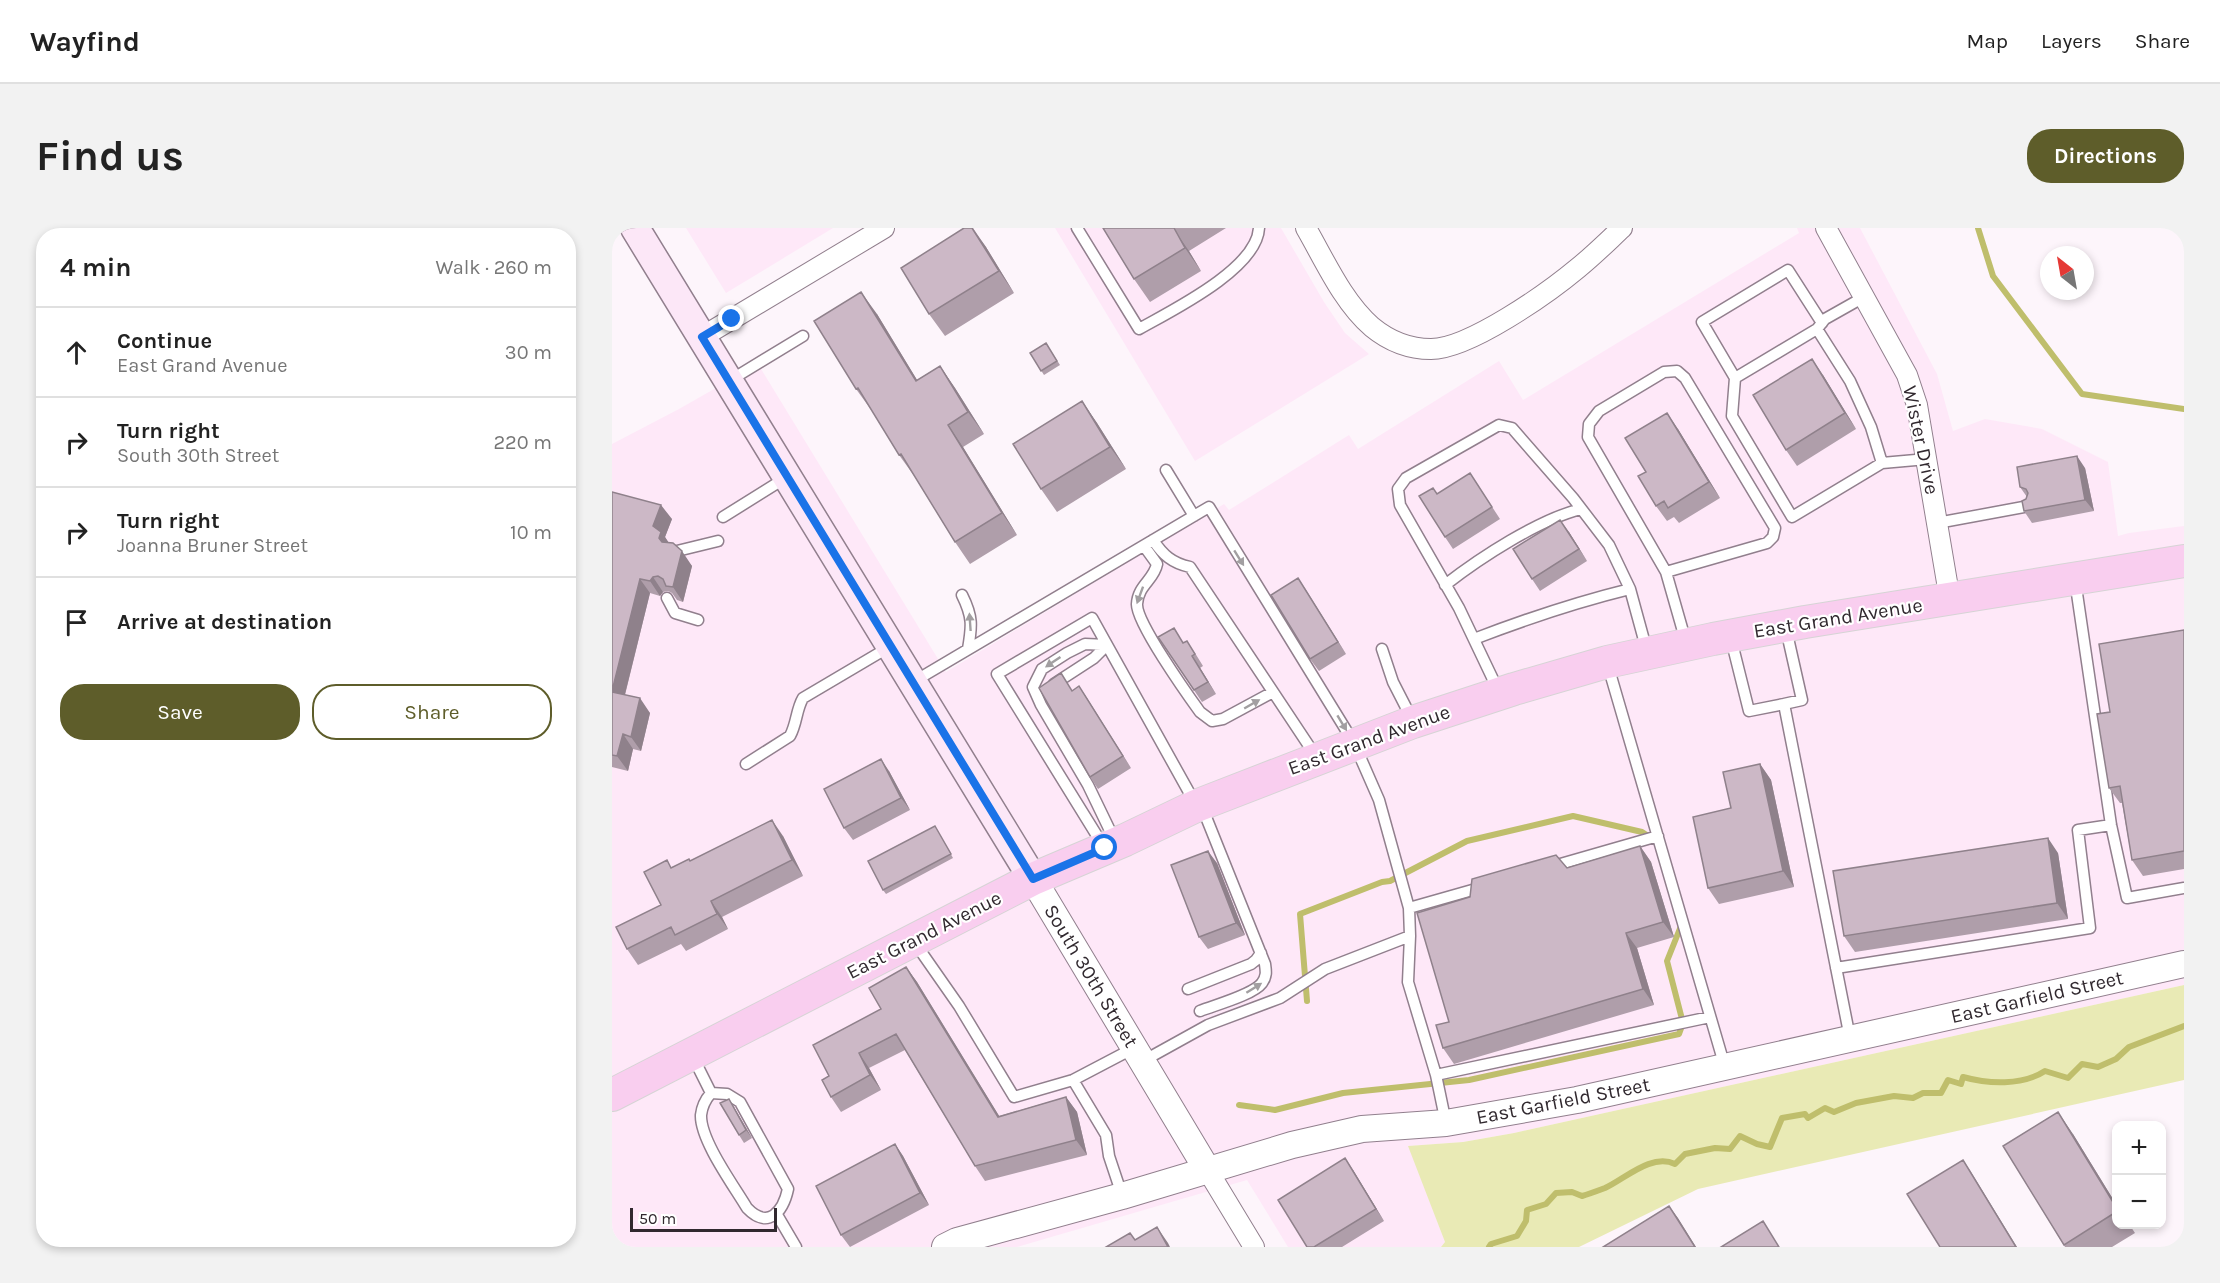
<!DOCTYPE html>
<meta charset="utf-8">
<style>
:root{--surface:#fff;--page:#f2f2f2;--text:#222;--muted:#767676;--line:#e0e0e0;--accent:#5e5d2a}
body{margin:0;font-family:Karla,sans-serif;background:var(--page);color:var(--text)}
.controls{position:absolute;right:18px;bottom:18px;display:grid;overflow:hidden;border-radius:12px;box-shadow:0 3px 9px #0003}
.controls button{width:54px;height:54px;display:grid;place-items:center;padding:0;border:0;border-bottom:2px solid var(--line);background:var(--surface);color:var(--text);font:30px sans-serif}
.compass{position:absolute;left:1428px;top:18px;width:54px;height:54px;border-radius:50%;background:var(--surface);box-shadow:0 3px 9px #0003;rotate:329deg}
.scale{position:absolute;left:18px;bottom:15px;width:147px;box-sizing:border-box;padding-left:6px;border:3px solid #31292f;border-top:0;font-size:16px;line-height:21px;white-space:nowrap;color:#31292f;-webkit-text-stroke:4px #fff;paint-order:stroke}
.stop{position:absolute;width:18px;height:18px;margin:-14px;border:4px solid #1a73e8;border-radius:50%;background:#fff}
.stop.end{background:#1a73e8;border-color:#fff;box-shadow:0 2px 6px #0008}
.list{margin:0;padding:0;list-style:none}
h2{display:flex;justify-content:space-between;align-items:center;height:78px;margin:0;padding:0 24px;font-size:26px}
h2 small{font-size:20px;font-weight:400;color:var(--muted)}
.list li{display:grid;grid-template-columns:39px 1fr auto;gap:18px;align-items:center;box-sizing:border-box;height:90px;padding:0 24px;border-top:2px solid var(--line)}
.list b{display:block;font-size:22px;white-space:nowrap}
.list p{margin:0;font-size:20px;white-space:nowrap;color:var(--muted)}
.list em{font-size:20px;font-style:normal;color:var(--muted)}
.actions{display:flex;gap:12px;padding:18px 24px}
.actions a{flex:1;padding:14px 0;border:2px solid var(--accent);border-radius:24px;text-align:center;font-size:21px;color:var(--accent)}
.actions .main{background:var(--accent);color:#fff}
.icon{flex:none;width:33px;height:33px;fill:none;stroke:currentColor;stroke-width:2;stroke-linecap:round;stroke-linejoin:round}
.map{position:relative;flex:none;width:1572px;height:1019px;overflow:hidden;border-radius:24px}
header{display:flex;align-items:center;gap:36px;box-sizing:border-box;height:84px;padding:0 30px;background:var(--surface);border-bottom:2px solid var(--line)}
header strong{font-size:28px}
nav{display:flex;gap:33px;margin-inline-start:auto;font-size:21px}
.intro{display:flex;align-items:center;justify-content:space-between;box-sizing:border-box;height:144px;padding:0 36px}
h1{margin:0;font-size:42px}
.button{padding:15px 27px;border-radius:24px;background:var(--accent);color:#fff;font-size:21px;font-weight:700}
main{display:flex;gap:36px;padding:0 36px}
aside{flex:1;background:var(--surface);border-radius:24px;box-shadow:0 3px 9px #0003}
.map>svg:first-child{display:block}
.built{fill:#fee8f8}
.green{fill:#e9eab5}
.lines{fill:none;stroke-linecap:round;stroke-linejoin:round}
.stream{stroke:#bfbe6c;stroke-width:6}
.service-casing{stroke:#917f8d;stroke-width:13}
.minor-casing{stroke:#917f8d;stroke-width:22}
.tertiary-casing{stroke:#917f8d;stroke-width:28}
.secondary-casing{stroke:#917f8d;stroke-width:31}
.primary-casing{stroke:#d6d4d5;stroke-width:34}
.service{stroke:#fff;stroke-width:10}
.minor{stroke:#fff;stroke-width:20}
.tertiary{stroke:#fff;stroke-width:26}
.secondary{stroke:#fce7f7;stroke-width:28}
.primary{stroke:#f9ceef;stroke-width:32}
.wall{fill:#af9eaa}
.shaded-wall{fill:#8f818b}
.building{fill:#ccb8c6;stroke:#8f818b;stroke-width:1.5}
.oneway{fill:#a29fa1}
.route{stroke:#1a73e8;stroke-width:8}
.labels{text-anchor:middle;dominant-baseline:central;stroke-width:4.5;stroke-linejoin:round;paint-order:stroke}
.street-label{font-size:20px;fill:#31292f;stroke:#fff}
</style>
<header>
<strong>Wayfind</strong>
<nav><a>Map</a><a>Layers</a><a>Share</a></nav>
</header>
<div class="intro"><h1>Find us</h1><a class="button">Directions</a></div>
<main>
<aside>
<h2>4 min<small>Walk · 260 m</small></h2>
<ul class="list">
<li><svg class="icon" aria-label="ahead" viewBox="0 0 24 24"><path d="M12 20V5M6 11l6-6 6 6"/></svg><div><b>Continue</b><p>East Grand Avenue</p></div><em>30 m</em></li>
<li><svg class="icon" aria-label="right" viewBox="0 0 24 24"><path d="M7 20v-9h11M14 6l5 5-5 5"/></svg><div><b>Turn right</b><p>South 30th Street</p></div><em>220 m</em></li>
<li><svg class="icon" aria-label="right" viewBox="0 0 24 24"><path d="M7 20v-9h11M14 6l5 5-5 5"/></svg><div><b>Turn right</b><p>Joanna Bruner Street</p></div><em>10 m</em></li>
<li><svg class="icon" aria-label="arrive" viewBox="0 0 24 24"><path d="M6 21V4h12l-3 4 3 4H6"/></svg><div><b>Arrive at destination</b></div></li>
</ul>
<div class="actions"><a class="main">Save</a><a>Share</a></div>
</aside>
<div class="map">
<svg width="1572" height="1019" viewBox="0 0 1572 1019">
<rect width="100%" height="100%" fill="#fdf5fb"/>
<!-- built -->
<path class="built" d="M 74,0 L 221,0 L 114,65 Z
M 443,0 L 669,0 L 712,74 L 733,105 L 757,126 L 583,233 Z
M 1185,0 L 1248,0 L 1325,146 L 1341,203 L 1373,191 L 1430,201 L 1496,234 L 1506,308 L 1517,305 L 1572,298 L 1572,757 L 902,905 L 851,914 L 797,918 L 833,1014 L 829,1019 L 676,1019 L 635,952 L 405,1019 L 0,1019 L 0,216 L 67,181 L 146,136 L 334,444 L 612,276 L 617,282 L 737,207 L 746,221 L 887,133 L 911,172 L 1187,5 Z"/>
<!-- green -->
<path class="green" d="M 1572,757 L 1572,852 L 1086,961 L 967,1019 L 829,1019 L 833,1014 L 796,918 L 851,914 L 902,905 Z"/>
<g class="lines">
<!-- stream -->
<path class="stream" d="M 1366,0 L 1381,48 L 1470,166 L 1572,181
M 695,773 L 688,686 L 770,654 L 778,653 L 855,613 L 961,588 L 1030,604 L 1039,610
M 627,877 L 663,882 L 731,865 L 857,852 L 1067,806 L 1071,795 L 1055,733 L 1069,698
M 877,1019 L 879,1016 L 905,1008 L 914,993 L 915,982 L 934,976 L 944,965 L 960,964 L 970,968 C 977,966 985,963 993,960 C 1013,951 1039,925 1063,936 L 1073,926 L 1103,920 L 1118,921 L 1128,908 L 1145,916 L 1158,919 L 1170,890 L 1193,886 L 1196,890 L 1213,880 L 1222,884 L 1244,875 L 1282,868 L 1301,870 L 1311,865 L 1329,865 L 1336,852 L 1349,856 L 1351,849 C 1376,856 1410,858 1433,843 L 1456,850 L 1470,836 L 1486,839 L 1504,831 L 1517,819 L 1572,798"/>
<defs>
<path id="service" d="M 465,0 L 527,101 C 559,83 645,41 647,0
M 1252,69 L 1213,91 L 1205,101 L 1123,150 L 1120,188 L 1180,289 L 1270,235 L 1315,231
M 1205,101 L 1238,153 L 1259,199 L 1270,235
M 1123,150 L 1090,94 L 1176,42 L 1210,95
M 117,153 L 191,108
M 554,242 L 582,288
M 111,289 L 175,249
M 1325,295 L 1417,278
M 541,312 C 551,327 560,335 578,339 L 703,527
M 532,318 L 545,336 C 542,352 526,357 525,376 C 524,394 575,466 588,484 L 600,493 L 611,491 L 661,464
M 65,323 L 106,313
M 1054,344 L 1155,315 L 1161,309 L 1163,300 L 1073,150 L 1065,143 L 1052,144 L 987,183 L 977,196 L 976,209 L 1054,344 L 1074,414
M 1463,352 L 1499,597 L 1515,670 L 1572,660
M 833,357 C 869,329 926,292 969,281
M 350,367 C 361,389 360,398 356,421
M 55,370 L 63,385 L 86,392
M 1174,401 L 1190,472 L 1172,476 L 1238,810
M 862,411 C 914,391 965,374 1018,361
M 1119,411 L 1137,483 L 1172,476
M 495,417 L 473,416 L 455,425 L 430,441 L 421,459 L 429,477 L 476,557 L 503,613
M 770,421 L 781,454 L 801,493
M 996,438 L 1113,839
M 301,454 L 597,279 L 742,515 L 767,572 L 797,680 L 798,708 L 796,754 L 824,847 L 834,895
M 442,456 L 482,430 L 495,417
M 887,464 L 847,380 L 788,277 L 786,261 L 794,250 L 887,197 L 900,200 L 961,270 L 997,317 L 1018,361 L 1035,423
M 134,536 L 178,508 C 185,495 184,482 191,470 L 279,418
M 492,619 L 385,446 L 480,390 L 583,575
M 938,639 L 1046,608
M 797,680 L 871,659
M 303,715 L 347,778 L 402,869 L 461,852 L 522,820
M 1224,740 L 1478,700 L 1466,602 L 1499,597
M 576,761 L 639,736 L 644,732 L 649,725
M 588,783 C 603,777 641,767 650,755 C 655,748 654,743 653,736 L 590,579
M 81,829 L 99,865
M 531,833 L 596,797 L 668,770 L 713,741 L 798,708
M 824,847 L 1098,789
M 461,852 L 494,907 L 497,928 L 510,967
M 99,865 L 115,866 L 128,874 L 176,961 C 171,984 156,1002 135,980 C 122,958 88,912 89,887 C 90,878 93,872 99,865 Z
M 164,985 L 184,1019"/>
<path id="minor" d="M 694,0 C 713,33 731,74 760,99 C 777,113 797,121 819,121 C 857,121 936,65 966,40 C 982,27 996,13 1010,0
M 1214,0 L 1295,147 L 1305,177 L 1338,372
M 90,109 L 272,0
M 596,943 L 642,1019"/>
<path id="tertiary" d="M 421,651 L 596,943
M 333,1019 L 345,1013 L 510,968 L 680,917 L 750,901 L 834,895 L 965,872 L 1572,736"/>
<path id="secondary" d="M 23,0 L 421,651"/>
<path id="primary" d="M 0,867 L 421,651 L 513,612 L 584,578 L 801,494 L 902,461 L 995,434 L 1101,411 L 1193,394 L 1572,333"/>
</defs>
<!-- service casing -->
<use href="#service" class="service-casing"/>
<!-- minor casing -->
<use href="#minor" class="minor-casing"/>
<!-- tertiary casing -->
<use href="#tertiary" class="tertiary-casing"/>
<!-- secondary casing -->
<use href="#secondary" class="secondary-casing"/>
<!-- primary casing -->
<use href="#primary" class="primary-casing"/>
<!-- service -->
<use href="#service" class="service"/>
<!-- minor -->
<use href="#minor" class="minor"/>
<!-- tertiary -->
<use href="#tertiary" class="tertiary"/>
<!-- secondary -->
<use href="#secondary" class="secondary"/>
<!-- primary -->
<use href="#primary" class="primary"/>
</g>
<!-- wall -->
<path class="wall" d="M 361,0 L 374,19 L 402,65 L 333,108 L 317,86 Z
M 491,0 L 614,0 L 577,23 L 589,43 L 538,74 L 522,51 Z
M 265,86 L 305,152 L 328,138 L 343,160 L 372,206 L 351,219 L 405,307 L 358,336 L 343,314 L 303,249 L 287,227 L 260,183 L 244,161 Z
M 434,115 L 448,137 L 432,147 L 418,125 Z
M 1211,147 L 1244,201 L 1185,238 L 1174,222 Z
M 470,173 L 485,195 L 514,241 L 445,284 L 429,261 Z
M 1066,201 L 1108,270 L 1067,295 L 1062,289 L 1055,293 L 1044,278 L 1034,244 Z
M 1473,240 L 1482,283 L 1420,295 L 1412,283 L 1415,269 L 1408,259 Z
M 858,245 L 888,291 L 841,321 L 833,309 Z
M 0,264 L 60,291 L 53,309 L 56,314 L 80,338 L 71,374 L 65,372 L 60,365 L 56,363 L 51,364 L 48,368 L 38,365 L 13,467 L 38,485 L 29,523 L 21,521 L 16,543 L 0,539 Z
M 957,304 L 975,333 L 928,363 L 920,351 Z
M 686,350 L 734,426 L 707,443 L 698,431 Z
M 1572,402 L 1572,641 L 1531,648 L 1520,632 L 1510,575 L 1508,575 L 1497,560 L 1498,484 Z
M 546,409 L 572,414 L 583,425 L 591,438 L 588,440 L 604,466 L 590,474 Z
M 467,458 L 519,540 L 486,561 L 478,549 L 461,462 Z
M 1148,536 L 1159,552 L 1182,659 L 1107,676 L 1096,660 L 1119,580 Z
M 277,543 L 298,582 L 241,612 L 232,600 Z
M 323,598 L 341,630 L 274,666 L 271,662 Z
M 171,608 L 191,648 L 110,689 L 116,701 L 74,723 L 69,716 L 26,737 L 15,721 L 49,677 L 60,639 L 78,633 Z
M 1028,618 L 1039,634 L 1062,709 L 1025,720 L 1042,777 L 842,836 L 831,820 L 837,794 L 858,669 Z
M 1446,625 L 1456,691 L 1243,724 L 1232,708 Z
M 605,635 L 633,707 L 596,721 L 587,709 Z
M 294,739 L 305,754 L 387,888 L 454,869 L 465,884 L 475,927 L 373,953 L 363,938 L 293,822 L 257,840 L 269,862 L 229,884 L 219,869 L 269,781 Z
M 122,879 L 140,910 L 132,915 L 127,907 Z
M 1461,906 L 1504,976 L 1504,996 L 1517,996 L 1523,1005 L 1500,1019 L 1453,1019 L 1391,918 Z
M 283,916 L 291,928 L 317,977 L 238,1019 L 229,1007 Z
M 741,942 L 772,993 L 730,1019 L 695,1019 Z"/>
<!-- shaded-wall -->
<path class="shaded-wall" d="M 360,0 L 374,19 L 402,65 L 387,43 Z
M 561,0 L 577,23 L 589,43 L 573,20 Z
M 249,64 L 265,86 L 319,175 L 304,153 Z
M 1200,131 L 1211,147 L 1244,201 L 1233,185 Z
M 328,138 L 343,160 L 372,206 L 356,184 Z
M 470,173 L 485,195 L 514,241 L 498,219 Z
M 1055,185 L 1066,201 L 1108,270 L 1097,254 Z
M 336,197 L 351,219 L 405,307 L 390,285 Z
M 1465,228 L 1473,240 L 1482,283 L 1473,272 Z
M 49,277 L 60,291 L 53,309 L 59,318 L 50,314 L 41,298 Z
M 948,292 L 957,304 L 975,333 L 967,321 Z
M 70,323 L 80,338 L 71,374 L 61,359 Z
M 41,349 L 51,364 L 48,368 L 38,353 Z
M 686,350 L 694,362 L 734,426 L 726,414 Z
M 28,351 L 38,365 L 10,478 L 0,464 Z
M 580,428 L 588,440 L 604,466 L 596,454 Z
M 467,458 L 475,470 L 519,540 L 511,528 Z
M 28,470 L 38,485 L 29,523 L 19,509 Z
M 11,506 L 21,521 L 16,543 L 5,528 Z
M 269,531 L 277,543 L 298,582 L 289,570 Z
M 1148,536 L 1159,552 L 1182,659 L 1171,643 Z
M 160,592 L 171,608 L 191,648 L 180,632 Z
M 1436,610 L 1446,625 L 1456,691 L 1445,675 Z
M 1028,618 L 1039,634 L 1062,709 L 1051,694 Z
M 596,623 L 605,635 L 633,707 L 624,695 Z
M 99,673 L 110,689 L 116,701 L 105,686 Z
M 1014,705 L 1025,720 L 1042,777 L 1031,761 Z
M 294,739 L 305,754 L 397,904 L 386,889 Z
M 247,825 L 257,840 L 269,862 L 258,847 Z
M 454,869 L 465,884 L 475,927 L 464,912 Z
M 117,871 L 122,879 L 140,910 L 134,902 Z
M 1446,884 L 1461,906 L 1504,976 L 1504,979 Z
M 283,916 L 291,928 L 317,977 L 308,965 Z
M 733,930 L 741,942 L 772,993 L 764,981 Z
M 1351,932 L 1359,944 L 1405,1019 L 1404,1019 Z
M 1057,978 L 1066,990 L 1084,1019 L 1083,1019 Z
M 545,999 L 556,1015 L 558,1019 L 556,1019 Z"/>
<!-- building -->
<path class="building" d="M 352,0 L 360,0 L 387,43 L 317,86 L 289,40 Z
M 491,0 L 562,0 L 573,20 L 522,51 Z
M 249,64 L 304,153 L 328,138 L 356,184 L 336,197 L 390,285 L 343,314 L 289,226 L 287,227 L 246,160 L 244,161 L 202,93 Z
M 434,115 L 445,133 L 429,143 L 418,125 Z
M 1200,131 L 1233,185 L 1174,222 L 1141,167 Z
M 470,173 L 498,219 L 429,261 L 401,216 Z
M 1055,185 L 1097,254 L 1056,280 L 1052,273 L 1044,278 L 1026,248 L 1034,244 L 1013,210 Z
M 1465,228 L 1473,272 L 1412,283 L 1410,273 L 1414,271 L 1416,265 L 1414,261 L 1408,259 L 1405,239 Z
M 858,245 L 880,279 L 833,309 L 807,268 L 821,260 L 825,266 Z
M 0,264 L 49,277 L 41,298 L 49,304 L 47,310 L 50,314 L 61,315 L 70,323 L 61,359 L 54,358 L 51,351 L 46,348 L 41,349 L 38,353 L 28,351 L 0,463 Z
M 948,292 L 967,321 L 920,351 L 901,321 Z
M 686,350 L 726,414 L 698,431 L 659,367 Z
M 562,400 L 571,415 L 575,413 L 583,426 L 580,428 L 596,454 L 582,462 L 546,409 Z
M 1572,402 L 1572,623 L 1520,632 L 1508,558 L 1497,560 L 1485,486 L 1498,484 L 1487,416 Z
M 449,445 L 460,463 L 467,458 L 511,528 L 478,549 L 427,460 Z
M 0,464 L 28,470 L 19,509 L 11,506 L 5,528 L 0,527 Z
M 269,531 L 289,570 L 232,600 L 212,561 Z
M 1148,536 L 1171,643 L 1096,660 L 1081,589 L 1119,580 L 1111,544 Z
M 160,592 L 180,632 L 99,673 L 105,686 L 63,707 L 59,699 L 15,721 L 4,699 L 49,677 L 32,644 L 55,632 L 59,640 L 77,631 L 78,633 Z
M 323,598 L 339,626 L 271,662 L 256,633 Z
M 1436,610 L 1445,675 L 1232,708 L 1221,643 Z
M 1028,618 L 1051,694 L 1014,705 L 1031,761 L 831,820 L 824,797 L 837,794 L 805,685 L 858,669 L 860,651 L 944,627 L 955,640 Z
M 596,623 L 624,695 L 587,709 L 559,637 Z
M 294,739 L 386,889 L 454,869 L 464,912 L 363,938 L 284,806 L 247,825 L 258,847 L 219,869 L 210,852 L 217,848 L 201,817 L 269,781 L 257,760 Z
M 117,871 L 134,902 L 127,907 L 108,875 Z
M 1446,884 L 1504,979 L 1504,984 L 1452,1017 L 1391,918 Z
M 283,916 L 308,965 L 229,1007 L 204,958 Z
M 733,930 L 764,981 L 702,1019 L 695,1019 L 666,972 Z
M 1351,932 L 1404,1019 L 1328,1019 L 1295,966 Z
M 1057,978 L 1083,1019 L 991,1019 Z
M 1151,993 L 1167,1019 L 1109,1019 Z
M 545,999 L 556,1019 L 494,1019 L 518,1005 L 523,1012 Z"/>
<!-- one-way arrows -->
<defs><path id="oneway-solid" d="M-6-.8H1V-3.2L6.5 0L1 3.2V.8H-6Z" transform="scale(1.5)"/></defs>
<g class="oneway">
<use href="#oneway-solid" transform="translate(627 330) rotate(58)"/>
<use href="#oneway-solid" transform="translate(528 367) rotate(110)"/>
<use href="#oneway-solid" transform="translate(358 394) rotate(-94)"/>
<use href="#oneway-solid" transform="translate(441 434) rotate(146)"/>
<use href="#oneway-solid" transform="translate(640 476) rotate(-30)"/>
<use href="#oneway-solid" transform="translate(730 495) rotate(59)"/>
<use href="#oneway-solid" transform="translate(642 760) rotate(-32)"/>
</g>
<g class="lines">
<!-- route -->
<path class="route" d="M 120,91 L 90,109 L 421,651 L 493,620"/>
</g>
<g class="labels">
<!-- street labels -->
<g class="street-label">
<text transform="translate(1309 212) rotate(78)">Wister Drive</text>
<text transform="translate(1226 390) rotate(-9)">East Grand Avenue</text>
<text transform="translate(757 512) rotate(-20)">East Grand Avenue</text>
<text transform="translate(312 707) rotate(-27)">East Grand Avenue</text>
<text transform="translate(479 748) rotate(59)">South 30th Street</text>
<text transform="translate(1425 769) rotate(-13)">East Garfield Street</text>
<text transform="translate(951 873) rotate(-11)">East Garfield Street</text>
</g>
</g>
</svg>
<div class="controls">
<button>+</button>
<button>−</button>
</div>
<svg class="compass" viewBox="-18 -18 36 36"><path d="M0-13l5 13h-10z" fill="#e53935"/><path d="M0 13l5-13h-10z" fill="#767676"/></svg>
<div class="scale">50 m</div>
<div class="stop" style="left:493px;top:620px"></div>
<div class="stop end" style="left:120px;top:91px"></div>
</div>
</main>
